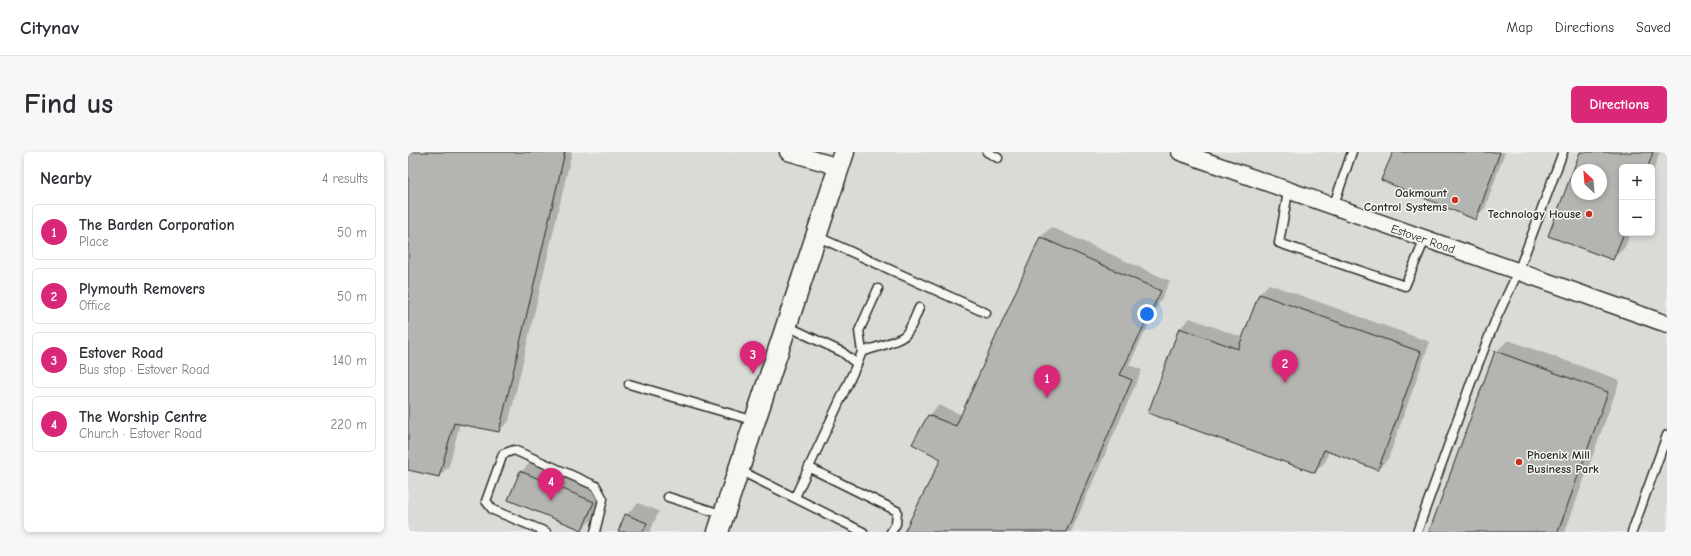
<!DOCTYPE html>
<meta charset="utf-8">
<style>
:root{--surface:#fff;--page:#f7f7f7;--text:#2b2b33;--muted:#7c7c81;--line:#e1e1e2;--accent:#db2777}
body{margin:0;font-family:"Comic Neue",sans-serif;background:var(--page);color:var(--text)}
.controls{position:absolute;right:12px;top:12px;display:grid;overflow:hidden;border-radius:6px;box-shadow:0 2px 6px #0003}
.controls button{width:36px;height:36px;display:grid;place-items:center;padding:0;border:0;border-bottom:1px solid var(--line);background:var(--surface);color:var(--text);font:20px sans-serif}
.compass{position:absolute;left:1163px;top:12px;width:36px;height:36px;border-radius:50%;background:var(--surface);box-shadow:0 2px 6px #0003;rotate:334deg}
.you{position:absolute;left:739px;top:162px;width:14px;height:14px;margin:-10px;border:3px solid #fff;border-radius:50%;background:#1a73e8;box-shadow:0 0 0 6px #1a73e833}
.badge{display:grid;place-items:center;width:26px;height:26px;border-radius:50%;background:var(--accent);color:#fff;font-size:13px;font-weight:700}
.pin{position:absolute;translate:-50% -33px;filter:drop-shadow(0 1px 2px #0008)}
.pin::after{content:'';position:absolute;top:21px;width:14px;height:12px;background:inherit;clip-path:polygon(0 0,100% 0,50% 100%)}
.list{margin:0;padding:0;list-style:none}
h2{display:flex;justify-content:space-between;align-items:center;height:52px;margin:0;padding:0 16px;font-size:17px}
h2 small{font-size:13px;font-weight:400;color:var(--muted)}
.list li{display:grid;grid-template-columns:26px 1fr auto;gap:12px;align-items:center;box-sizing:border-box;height:56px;margin:0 8px 8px;padding:0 8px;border:1px solid var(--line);border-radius:6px}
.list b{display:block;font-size:15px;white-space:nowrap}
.list p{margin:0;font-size:13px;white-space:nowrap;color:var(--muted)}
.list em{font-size:13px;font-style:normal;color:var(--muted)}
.map{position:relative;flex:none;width:1259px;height:380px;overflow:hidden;border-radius:6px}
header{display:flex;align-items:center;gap:24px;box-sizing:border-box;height:56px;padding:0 20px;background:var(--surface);border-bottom:1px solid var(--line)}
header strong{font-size:19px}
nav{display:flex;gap:22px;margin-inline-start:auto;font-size:14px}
.intro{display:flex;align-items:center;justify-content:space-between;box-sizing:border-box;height:96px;padding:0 24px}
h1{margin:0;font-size:28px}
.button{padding:10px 18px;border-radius:6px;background:var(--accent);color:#fff;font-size:14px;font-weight:700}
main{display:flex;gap:24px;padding:0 24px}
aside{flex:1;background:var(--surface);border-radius:6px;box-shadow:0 2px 6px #0003}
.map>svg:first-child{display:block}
.built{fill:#dadad6;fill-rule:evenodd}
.shadow{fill:#0003;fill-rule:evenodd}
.building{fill:#b4b4b1;stroke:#2b2b2b;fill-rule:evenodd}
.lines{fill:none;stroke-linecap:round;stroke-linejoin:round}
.service-casing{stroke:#2b2b2b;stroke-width:11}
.minor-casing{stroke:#2b2b2b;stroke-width:19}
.tertiary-casing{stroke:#2b2b2b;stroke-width:23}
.service{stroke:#f6f6f2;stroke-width:8}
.minor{stroke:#f6f6f2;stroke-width:16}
.tertiary{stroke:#f6f6f2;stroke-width:20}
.poi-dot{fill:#c8321e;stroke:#f6f6f2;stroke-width:1.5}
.labels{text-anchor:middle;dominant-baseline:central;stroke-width:3;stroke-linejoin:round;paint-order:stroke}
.poi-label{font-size:12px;font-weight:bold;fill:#2b2b2b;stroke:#f6f6f2;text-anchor:end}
.street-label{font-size:12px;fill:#2b2b2b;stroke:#f6f6f2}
</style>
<header>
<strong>Citynav</strong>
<nav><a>Map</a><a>Directions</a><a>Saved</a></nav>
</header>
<div class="intro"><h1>Find us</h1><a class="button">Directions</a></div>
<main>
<aside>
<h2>Nearby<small>4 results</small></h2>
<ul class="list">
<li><span class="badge">1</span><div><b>The Barden Corporation</b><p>Place</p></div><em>50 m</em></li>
<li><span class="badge">2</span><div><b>Plymouth Removers</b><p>Office</p></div><em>50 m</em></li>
<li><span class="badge">3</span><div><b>Estover Road</b><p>Bus stop · Estover Road</p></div><em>140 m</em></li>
<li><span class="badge">4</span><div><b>The Worship Centre</b><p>Church · Estover Road</p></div><em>220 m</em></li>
</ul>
</aside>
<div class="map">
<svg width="1259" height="380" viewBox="0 0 1259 380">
<rect width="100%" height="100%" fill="#eaeae6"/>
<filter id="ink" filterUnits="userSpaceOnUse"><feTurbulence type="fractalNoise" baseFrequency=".025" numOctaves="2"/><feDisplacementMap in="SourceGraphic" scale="8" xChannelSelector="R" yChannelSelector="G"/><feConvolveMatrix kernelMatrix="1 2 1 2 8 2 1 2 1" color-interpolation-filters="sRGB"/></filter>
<g filter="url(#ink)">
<!-- built -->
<path class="built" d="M 0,0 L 1259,0 L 1259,380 L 0,380 ZM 1214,15 L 1244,15 L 1244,81 L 1214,81 ZM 1169,18 L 1193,18 L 1193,42 L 1169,42 Z"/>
<!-- shadow -->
<path class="shadow" d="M 0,0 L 164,0 L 101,269 L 91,279 L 52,271 L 41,314 L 31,324 L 0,317 Z
M 986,0 L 1097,0 L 1077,56 L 1067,66 Z
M 1173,0 L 1252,0 L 1244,23 L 1244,15 L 1214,15 L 1214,81 L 1222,81 L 1217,95 L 1205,107 L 1142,84 ZM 1169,18 L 1193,18 L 1193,42 L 1169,42 Z
M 643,75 L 762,129 L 721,213 L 734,218 L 663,380 L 497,380 L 535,306 L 505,292 L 521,263 L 531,253 L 554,263 L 633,85 Z
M 861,132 L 1022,190 L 980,307 L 970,317 L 921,299 L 917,310 L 907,320 L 741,260 L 772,176 L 782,166 L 836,186 L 851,142 Z
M 1100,188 L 1212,228 L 1157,380 L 1022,380 L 1088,200 Z
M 125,308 L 197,337 L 186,365 L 174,377 L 113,320 Z
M 230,351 L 251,359 L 242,380 L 211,380 L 218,363 Z"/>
<!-- building -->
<path class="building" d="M 0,0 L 157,0 L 91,280 L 46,271 L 31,325 L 0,318 Z
M 985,0 L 1092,0 L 1068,68 L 973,28 Z
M 1172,0 L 1245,0 L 1240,15 L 1214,15 L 1214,81 L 1216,81 L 1205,108 L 1140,84 ZM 1169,18 L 1193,18 L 1193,42 L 1169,42 Z
M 632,85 L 753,139 L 712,223 L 724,228 L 658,380 L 496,380 L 533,307 L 504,292 L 520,263 L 548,274 Z
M 851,142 L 1013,200 L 970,318 L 916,298 L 907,321 L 740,261 L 771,176 L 830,197 Z
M 1087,199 L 1200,240 L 1150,380 L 1021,380 Z
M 112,319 L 186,350 L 174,378 L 100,348 Z
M 217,362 L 239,371 L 235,380 L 210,380 Z"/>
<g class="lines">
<defs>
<path id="service" d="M 579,0 L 590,6
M 880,40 L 871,91 L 997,134 L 1017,87
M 925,55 L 944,0
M 408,84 L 578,161
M 379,174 L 434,200 L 449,212
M 454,200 C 464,196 493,189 498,182 C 504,175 507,165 511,156
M 221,232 L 347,269
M 402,316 L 489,359 L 488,372 L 483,380
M 331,318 L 455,380
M 260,345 L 316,363
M 387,345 L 449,212 L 454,200 L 451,179 L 470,137
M 138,380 L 85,358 L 78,349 L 95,302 L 106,298 L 188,334 L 195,347 L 187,380
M 1009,380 L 1065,225 L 1088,167 L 1110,120 L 1155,0
M 1224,380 L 1259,283"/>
<path id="minor" d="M 380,0 L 431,15
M 772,0 L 1259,172"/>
<path id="tertiary" d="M 310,380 L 436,0"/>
</defs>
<!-- service casing -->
<use href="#service" class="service-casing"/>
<!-- minor casing -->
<use href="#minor" class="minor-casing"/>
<!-- tertiary casing -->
<use href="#tertiary" class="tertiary-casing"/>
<!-- service -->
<use href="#service" class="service"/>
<!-- minor -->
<use href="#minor" class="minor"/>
<!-- tertiary -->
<use href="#tertiary" class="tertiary"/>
</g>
</g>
<!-- markers -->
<g class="poi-dot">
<circle cx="1047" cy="48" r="4"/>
<circle cx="1181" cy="62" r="4"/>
<circle cx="1111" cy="310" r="4"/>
</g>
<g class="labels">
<!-- poi labels -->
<g class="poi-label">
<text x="1039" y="41">Oakmount<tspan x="1039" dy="14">Control Systems</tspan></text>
<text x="1173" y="62">Technology House</text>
<text x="1119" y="303" text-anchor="start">Phoenix Mill<tspan x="1119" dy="14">Business Park</tspan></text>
</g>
<!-- street labels -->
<g class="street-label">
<text transform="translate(1015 87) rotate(19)">Estover Road</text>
</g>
</g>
</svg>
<div class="controls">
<button>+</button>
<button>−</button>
</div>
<svg class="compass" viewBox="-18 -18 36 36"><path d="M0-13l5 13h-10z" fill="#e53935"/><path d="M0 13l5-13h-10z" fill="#7c7c81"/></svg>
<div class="you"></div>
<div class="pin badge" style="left:639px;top:246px">1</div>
<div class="pin badge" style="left:877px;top:231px">2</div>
<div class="pin badge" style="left:345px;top:222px">3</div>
<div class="pin badge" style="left:143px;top:349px">4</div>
</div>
</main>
